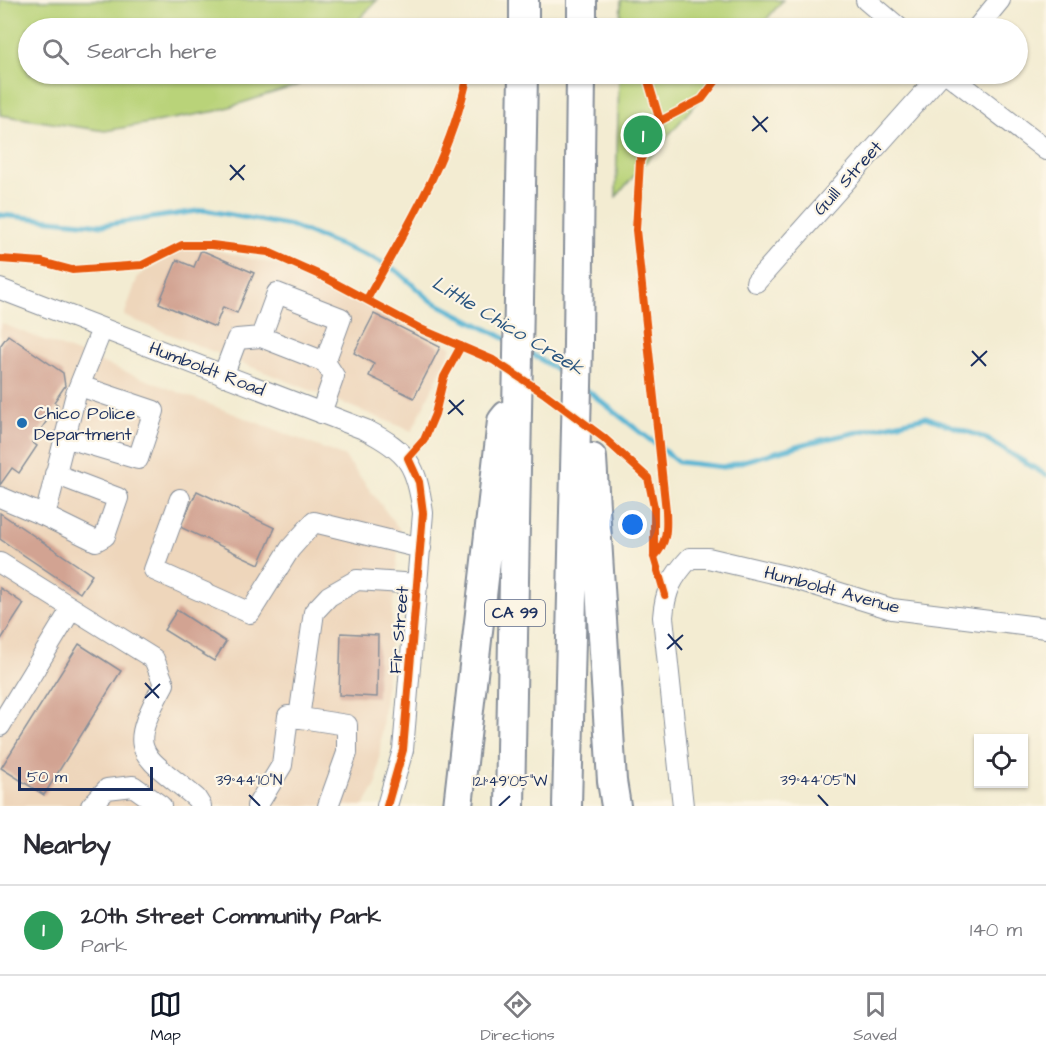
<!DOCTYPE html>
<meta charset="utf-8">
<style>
:root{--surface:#fff;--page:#f2f2f3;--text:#2b2b33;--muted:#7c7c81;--line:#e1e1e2;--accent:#111827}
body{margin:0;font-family:"Architects Daughter",sans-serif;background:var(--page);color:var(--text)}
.controls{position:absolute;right:18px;bottom:18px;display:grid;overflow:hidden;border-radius:0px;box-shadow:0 2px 4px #0004}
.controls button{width:54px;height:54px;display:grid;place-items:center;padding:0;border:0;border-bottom:2px solid var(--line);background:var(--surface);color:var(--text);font:30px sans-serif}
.scale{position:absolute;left:18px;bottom:15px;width:135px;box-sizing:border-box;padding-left:6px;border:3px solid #1b2f5e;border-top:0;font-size:16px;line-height:21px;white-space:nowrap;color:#1b2f5e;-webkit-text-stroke:4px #fcf5e5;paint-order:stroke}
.you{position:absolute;left:633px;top:525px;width:21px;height:21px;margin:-15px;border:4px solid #fff;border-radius:50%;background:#1a73e8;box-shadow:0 0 0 9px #1a73e833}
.badge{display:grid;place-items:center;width:39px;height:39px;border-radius:50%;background:var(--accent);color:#fff;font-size:20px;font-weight:700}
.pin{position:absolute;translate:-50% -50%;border:3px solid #fff;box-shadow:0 2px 6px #0006}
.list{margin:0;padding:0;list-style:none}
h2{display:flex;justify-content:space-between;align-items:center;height:78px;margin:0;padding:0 24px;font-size:26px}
h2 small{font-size:20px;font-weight:400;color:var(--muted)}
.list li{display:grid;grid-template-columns:39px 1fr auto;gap:18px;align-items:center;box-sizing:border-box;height:90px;padding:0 24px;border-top:2px solid var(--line)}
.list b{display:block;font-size:22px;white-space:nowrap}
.list p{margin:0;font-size:20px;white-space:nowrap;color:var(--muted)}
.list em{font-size:20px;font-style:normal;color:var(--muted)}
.icon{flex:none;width:33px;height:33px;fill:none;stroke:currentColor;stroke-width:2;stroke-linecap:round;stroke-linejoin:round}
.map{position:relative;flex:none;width:1046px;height:806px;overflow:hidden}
.search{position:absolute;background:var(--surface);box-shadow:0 2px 4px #0004;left:18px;right:18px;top:18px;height:66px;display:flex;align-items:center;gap:15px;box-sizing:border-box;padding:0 21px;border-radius:33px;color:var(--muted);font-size:22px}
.sheet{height:168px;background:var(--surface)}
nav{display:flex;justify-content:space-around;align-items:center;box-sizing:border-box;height:84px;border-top:2px solid var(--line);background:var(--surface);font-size:16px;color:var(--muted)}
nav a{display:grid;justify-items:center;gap:3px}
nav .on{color:var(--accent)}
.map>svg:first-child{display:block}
.built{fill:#eed6bb}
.green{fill:#b9d379;stroke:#6a816c;stroke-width:1.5}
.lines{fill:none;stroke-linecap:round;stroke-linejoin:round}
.stream{stroke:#55b4d3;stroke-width:5}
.building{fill:#d2a392}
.minor-casing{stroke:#878e98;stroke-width:22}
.highway-casing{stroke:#878e98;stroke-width:32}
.minor{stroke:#fff;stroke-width:20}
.highway{stroke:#fff;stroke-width:28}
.cycleway-casing{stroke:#fcf5e5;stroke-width:11}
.cycleway{stroke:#e8590c;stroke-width:8}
.ticks{fill:none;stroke:#1b2f5e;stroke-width:2}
.poi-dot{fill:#1f6fb2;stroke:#fcf5e5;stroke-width:2}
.labels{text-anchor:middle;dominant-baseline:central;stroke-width:4.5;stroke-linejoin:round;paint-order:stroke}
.shield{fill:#fcf5e5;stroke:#5e6a86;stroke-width:1.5}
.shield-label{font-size:16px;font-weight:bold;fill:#1b2f5e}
.street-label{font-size:18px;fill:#1b2f5e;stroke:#fcf5e5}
.poi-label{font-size:18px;fill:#1b2f5e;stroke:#fcf5e5;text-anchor:start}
.water-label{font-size:20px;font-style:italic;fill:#2c5781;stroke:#fcf5e5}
.ticks-label{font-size:15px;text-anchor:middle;fill:#1b2f5e;stroke:#fcf5e5;stroke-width:4.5;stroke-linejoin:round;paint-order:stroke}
</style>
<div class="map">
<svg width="1046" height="806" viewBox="0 0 1046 806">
<rect width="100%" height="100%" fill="#fcf5e5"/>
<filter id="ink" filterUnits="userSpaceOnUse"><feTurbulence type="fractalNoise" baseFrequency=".0167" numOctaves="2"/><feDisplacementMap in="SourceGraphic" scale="12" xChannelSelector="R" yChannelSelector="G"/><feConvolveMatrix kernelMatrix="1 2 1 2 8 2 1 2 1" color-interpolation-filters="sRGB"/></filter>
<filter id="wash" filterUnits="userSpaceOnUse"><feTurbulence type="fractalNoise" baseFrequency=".008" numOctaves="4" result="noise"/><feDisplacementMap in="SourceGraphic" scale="24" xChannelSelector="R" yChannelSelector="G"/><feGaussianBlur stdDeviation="1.35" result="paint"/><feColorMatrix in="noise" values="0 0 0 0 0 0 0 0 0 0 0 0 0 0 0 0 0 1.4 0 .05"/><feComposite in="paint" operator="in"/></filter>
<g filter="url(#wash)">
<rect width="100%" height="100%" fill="#f3ecd2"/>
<!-- built -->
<path class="built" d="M 206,248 L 274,264 L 308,276 L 452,347 L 412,431 L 124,316 L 138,276 L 182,249 Z
M 0,323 L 345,457 L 400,530 L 377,783 L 364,806 L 0,806 Z"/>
<!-- green -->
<path class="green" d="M 0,0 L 377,0 L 351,28 L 28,28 L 28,74 L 309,74 L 298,85 L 217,111 L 105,131 L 0,115 Z
M 621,0 L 783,0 L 759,28 L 620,28 Z
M 619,74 L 721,74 L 616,197 Z"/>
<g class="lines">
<!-- stream -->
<path class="stream" d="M 0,215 L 103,225 L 204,210 L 291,226 L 375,259 L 397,271 L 430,300 L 508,340
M 527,351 L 567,376
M 587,390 L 678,462 L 723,467 L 808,443 L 926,417 L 985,438 L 1046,475"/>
</g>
<g id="blocks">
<!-- building -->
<path class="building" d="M 201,250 L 254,273 L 237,313 L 223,307 L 215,327 L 159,303 L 177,260 L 194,267 Z
M 374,314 L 440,347 L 414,398 L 369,376 L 374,364 L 354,353 Z
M 8,335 L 63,373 L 65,386 L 54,402 L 58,405 L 32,442 L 37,446 L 19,473 L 12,468 L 0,485 L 0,346 Z
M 197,491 L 275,528 L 259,564 L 180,527 Z
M 0,513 L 92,575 L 80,593 L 0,539 Z
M 0,588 L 24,604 L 0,641 Z
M 177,610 L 226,642 L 214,661 L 164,630 Z
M 341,633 L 378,635 L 377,697 L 339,695 Z
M 79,644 L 121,671 L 44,795 L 1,768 Z"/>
</g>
</g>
<g filter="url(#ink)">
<use href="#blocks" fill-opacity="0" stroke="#878e98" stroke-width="1.5"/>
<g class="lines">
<defs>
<path id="minor" d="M 866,0 L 899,28
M 977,28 L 1000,0
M 948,74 L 1046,150
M 756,282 L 941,74
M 0,289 L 366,430 C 409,452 417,466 423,513 L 403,750 L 387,806
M 223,376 L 237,339 L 261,337 L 277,293 L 341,318 L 325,362 L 261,337
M 321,413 L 334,376 L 325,362
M 64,437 L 138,459 L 154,411 L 80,386
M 55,474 L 118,498 L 105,536 L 96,541 L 45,516 L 76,394 L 102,329
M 0,497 L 45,516
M 180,499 L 154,570 L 250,613 L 290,549 L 314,522 L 421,548
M 0,563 L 154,659 L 164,684 C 125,755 140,751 196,798 L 201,806
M 299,718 L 314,612 L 329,596 L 357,580 L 418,584
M 0,726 L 72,608
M 91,806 L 107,789 L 133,786 L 161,806
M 257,806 L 282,765 L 288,716 L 347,725 L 347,753 L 328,806
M 683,806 L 663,617 C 665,591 672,577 690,558 L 708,558 L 785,576 L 892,609 L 1046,628"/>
<path id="highway" d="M 524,28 L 524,0
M 582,28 L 582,0
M 592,458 L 612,781 L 616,806
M 458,806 L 502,421 L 506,416
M 510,806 L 523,74
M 567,806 L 578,344 L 581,74"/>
</defs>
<!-- minor casing -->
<use href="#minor" class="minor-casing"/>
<!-- highway casing -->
<use href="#highway" class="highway-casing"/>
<!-- minor -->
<use href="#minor" class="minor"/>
<!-- highway -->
<use href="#highway" class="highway"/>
<defs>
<path id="cycleway" d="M 646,74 L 660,121 L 702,99 L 721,74
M 0,259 L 42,262 L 72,270 L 142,265 L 182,245 L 212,245 L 268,252 L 322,276 L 423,330 L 493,360 L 545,394 L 604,438 L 648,478 L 654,507 L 654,557 L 665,595
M 367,299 C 408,226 451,157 468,74
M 654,557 C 667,543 667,530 666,511 L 636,230 L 640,161 L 660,121
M 387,806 L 403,750 L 423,513 L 419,482 L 408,458 L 424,440 L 435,414 L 444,377 L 461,346"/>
</defs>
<!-- cycleway casing -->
<use href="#cycleway" class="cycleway-casing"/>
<!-- cycleway -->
<use href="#cycleway" class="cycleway"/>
</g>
</g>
<!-- ticks -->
<path class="ticks" d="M 753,116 L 767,132M 752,131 L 768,117M 230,165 L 244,180M 230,180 L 245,165M 972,351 L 986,366M 971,366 L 987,351M 449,400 L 463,415M 448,414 L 464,400M 668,634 L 682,650M 667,649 L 683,635M 145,683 L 159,698M 145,698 L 160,684M 249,795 L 260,806M 818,795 L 828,806M 499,806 L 510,796"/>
<!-- markers -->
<circle class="poi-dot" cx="22" cy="423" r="6"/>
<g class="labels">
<!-- shield labels -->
<rect class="shield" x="485" y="600" width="60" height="26" rx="4.5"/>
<g class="shield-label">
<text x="515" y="613">CA 99</text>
</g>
<!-- street labels -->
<g class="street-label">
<text transform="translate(848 178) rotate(-48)">Guill Street</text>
<text transform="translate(207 369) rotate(21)">Humboldt Road</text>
<text transform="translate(832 590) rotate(15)">Humboldt Avenue</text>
<text transform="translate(399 630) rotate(-85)">Fir Street</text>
</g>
<!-- poi labels -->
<g class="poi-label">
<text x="34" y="413">Chico Police<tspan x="34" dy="21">Department</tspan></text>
</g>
<!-- water labels -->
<g class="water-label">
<text transform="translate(508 326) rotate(31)">Little Chico Creek</text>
</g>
</g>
<g class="ticks-label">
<text x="249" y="785">39°44'10"N</text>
<text x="818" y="785">39°44'05"N</text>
<text x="510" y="786">121°49'05"W</text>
</g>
</svg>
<div class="controls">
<button><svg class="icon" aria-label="locate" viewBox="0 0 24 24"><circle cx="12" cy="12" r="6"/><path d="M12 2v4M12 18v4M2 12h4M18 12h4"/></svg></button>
</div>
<div class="scale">50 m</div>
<div class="you"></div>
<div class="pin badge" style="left:643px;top:135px;background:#2e9e5b">1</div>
<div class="search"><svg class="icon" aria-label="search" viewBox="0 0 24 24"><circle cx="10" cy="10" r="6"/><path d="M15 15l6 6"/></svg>Search here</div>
</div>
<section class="sheet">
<h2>Nearby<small></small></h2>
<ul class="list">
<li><span class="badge" style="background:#2e9e5b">1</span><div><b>20th Street Community Park</b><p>Park</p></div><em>140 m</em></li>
</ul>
</section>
<nav>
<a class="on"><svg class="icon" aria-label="map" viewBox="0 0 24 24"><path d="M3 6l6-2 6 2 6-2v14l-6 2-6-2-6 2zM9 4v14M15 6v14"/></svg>Map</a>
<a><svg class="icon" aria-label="directions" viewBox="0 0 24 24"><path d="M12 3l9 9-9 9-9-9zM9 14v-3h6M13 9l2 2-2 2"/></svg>Directions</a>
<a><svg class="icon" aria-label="saved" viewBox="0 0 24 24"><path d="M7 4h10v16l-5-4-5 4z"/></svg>Saved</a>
</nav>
